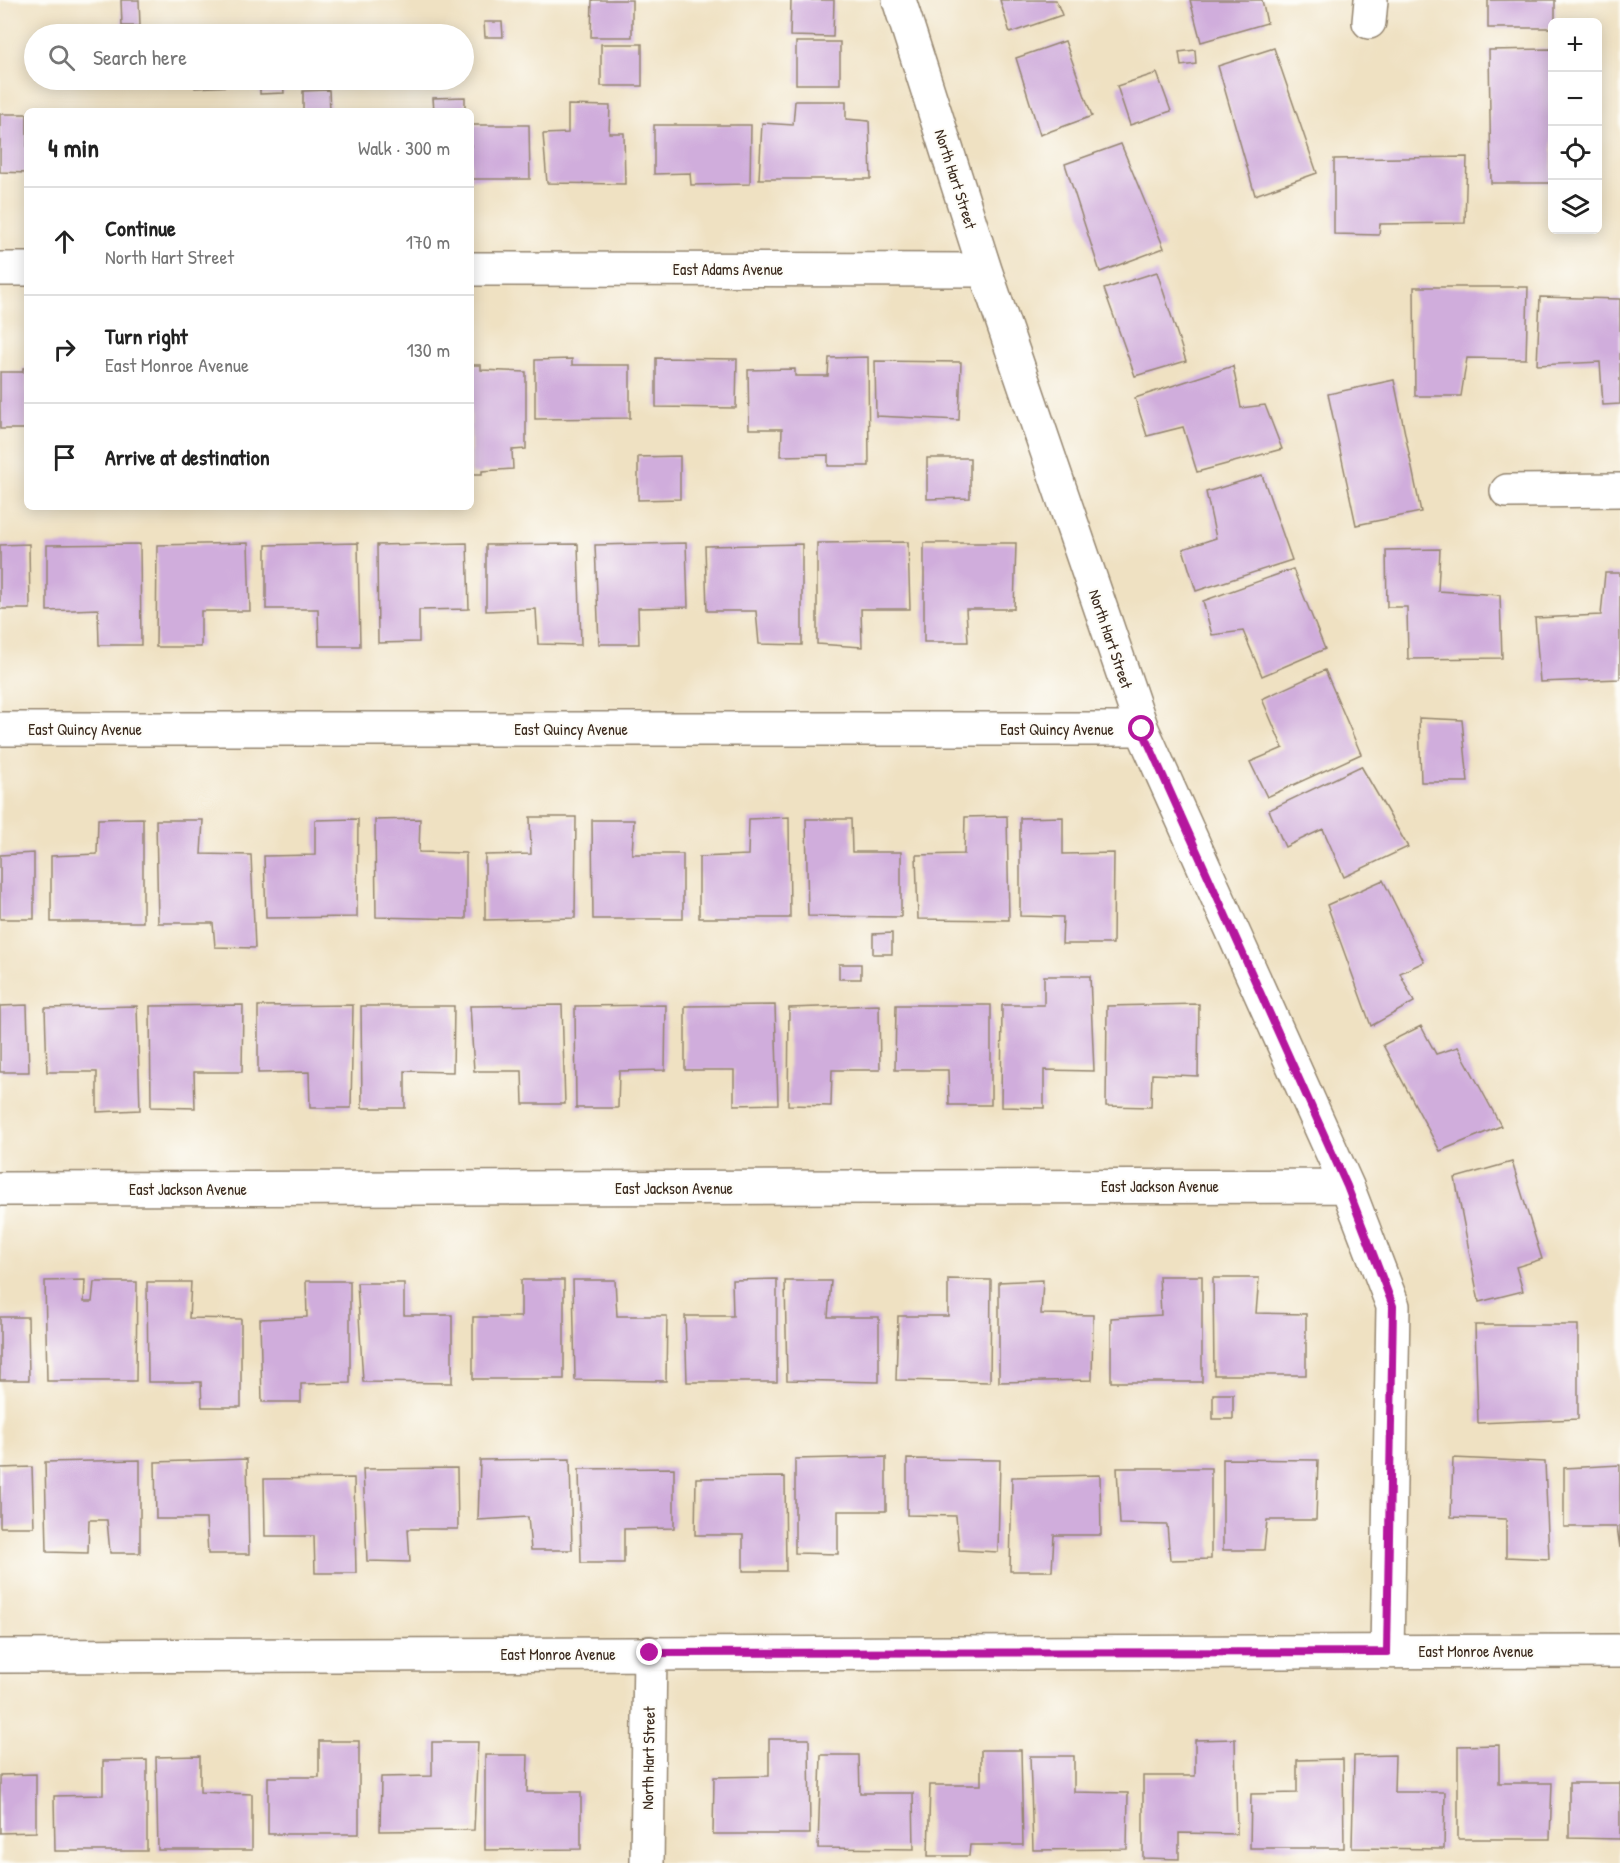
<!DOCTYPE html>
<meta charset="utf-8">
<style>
:root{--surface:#fff;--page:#f6f6f6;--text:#222;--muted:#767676;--line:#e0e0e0}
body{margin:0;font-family:"Patrick Hand",sans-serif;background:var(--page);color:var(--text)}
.controls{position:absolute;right:18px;top:18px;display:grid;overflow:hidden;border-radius:9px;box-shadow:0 3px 15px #0003}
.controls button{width:54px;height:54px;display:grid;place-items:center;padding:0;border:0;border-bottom:2px solid var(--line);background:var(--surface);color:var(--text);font:30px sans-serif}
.stop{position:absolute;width:18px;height:18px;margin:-14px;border:4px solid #b5179e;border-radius:50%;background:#fff}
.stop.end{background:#b5179e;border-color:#fff;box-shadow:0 2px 6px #0008}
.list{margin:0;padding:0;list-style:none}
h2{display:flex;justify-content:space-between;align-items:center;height:78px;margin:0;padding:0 24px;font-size:26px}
h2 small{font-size:20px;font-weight:400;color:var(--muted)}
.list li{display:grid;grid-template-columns:39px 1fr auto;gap:18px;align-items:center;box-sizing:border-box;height:108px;padding:0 24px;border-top:2px solid var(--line)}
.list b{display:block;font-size:22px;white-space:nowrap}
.list p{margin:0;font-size:20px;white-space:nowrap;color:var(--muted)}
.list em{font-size:20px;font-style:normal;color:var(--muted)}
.icon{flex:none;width:33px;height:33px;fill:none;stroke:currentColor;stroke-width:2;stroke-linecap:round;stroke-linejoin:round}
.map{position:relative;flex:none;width:1620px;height:1863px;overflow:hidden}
.search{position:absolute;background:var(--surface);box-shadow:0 3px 15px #0003;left:24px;top:24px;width:450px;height:66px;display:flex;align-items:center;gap:15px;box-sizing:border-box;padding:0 21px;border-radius:33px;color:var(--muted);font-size:22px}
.panel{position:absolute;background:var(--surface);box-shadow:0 3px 15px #0003;left:24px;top:108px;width:450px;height:402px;border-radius:9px}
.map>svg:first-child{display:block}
.building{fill:#d0addc}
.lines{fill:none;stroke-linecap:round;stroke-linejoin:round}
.minor-casing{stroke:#958670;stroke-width:36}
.minor{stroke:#fff;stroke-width:33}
.route{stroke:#b5179e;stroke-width:8}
.labels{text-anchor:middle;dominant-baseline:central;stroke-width:4.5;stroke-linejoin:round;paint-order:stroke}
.street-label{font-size:16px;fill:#3b2a1e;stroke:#fdfcf7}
</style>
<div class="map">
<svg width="1620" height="1863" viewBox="0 0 1620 1863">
<rect width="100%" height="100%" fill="#fdfcf7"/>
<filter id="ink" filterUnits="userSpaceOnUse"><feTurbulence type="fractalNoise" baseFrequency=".0167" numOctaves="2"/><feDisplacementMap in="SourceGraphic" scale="12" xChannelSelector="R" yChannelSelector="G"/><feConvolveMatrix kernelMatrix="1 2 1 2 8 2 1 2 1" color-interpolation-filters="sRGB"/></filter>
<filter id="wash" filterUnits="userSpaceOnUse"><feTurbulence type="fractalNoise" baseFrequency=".008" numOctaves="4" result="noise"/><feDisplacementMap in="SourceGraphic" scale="24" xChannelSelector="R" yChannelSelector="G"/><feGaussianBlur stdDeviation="1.35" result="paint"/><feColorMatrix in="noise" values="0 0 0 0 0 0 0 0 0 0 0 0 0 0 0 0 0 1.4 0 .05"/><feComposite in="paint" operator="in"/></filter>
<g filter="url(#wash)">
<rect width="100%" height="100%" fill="#efe1c2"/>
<g id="blocks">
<!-- building -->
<path class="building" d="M 121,0 L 139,0 L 140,26 L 122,26 Z
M 592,0 L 632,0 L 632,37 L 591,37 Z
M 791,0 L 834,0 L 833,37 L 790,36 Z
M 1000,0 L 1056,0 L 1062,15 L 1010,33 Z
M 1190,0 L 1262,0 L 1267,23 L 1201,42 Z
M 1488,0 L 1555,0 L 1555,22 L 1552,28 L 1488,28 Z
M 484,22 L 502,22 L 503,37 L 485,37 Z
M 1065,41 L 1092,116 L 1040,135 L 1016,58 Z
M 796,42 L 840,42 L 840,84 L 796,84 Z
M 601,44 L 642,44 L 642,86 L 601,86 Z
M 1274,48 L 1317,173 L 1255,195 L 1218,66 Z
M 1552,49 L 1552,183 L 1491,183 L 1489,50 Z
M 1195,50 L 1196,64 L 1181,66 L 1179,52 Z
M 1157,73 L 1171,111 L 1130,125 L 1117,86 Z
M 194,80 L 233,80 L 233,86 L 195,88 Z
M 260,80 L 283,80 L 284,93 L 260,94 Z
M 329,90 L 330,111 L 303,111 L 303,91 Z
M 465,97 L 465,111 L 434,111 L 433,98 Z
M 795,101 L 846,101 L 846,119 L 869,121 L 871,179 L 759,179 L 762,123 L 793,125 Z
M 568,105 L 610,106 L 609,133 L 624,133 L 625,184 L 547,183 L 543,134 L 568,133 Z
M 0,114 L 27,114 L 27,173 L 0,172 Z
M 471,125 L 529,125 L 530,179 L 471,179 Z
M 654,125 L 751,125 L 750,184 L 691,185 L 690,173 L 654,174 Z
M 1121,144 L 1164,248 L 1100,272 L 1065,164 Z
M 1467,157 L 1465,223 L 1380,224 L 1379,235 L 1334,234 L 1334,159 Z
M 1157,272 L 1186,361 L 1135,376 L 1104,289 Z
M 1414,287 L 1528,287 L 1526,359 L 1467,358 L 1461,396 L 1415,396 Z
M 1540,297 L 1620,299 L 1620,404 L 1603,405 L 1600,362 L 1537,365 Z
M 868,357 L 869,466 L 828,466 L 828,455 L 781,456 L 782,429 L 749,429 L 748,370 L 795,369 L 795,376 L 828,376 L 829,358 Z
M 656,358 L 737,359 L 736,408 L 656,407 Z
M 572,359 L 572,365 L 630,365 L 630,418 L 535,419 L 535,360 Z
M 875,361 L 961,362 L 959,420 L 876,416 Z
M 471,365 L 481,365 L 481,370 L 526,372 L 526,449 L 512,450 L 513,469 L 482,471 L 482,474 L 471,474 Z
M 1233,366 L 1241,408 L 1265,405 L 1282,449 L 1197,472 L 1183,427 L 1147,436 L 1135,398 Z
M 23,368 L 27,368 L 27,429 L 0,429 L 0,372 L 23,372 Z
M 1394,380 L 1421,512 L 1356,525 L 1328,394 Z
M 680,456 L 680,499 L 638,500 L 638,457 Z
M 927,458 L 970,458 L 970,498 L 927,499 Z
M 1262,475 L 1292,560 L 1196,591 L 1183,549 L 1216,538 L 1206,492 Z
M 908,542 L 910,609 L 861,609 L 862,647 L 817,644 L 817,543 Z
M 248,543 L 250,611 L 201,611 L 201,647 L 156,647 L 157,545 Z
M 358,543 L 360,646 L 319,646 L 318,609 L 266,609 L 266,545 Z
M 467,543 L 469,609 L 419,610 L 419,642 L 378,643 L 377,545 Z
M 686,543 L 688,607 L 638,608 L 639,644 L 599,644 L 595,545 Z
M 924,543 L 1016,543 L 1014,609 L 966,609 L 968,642 L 924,642 Z
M 29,544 L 30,609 L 0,609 L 0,545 Z
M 140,544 L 141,645 L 99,645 L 98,609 L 47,611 L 47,545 Z
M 578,544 L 581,645 L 538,644 L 536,609 L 486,611 L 486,545 Z
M 802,544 L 802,645 L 759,644 L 756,611 L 707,611 L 705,546 Z
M 1440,549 L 1438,591 L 1500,595 L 1502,658 L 1408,659 L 1407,607 L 1387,607 L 1386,550 Z
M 1293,569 L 1325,649 L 1262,676 L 1243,631 L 1212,635 L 1203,601 Z
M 1605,573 L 1620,573 L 1620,679 L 1540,682 L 1535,618 L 1601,615 Z
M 1325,670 L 1361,754 L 1267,797 L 1250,762 L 1283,748 L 1262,699 Z
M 1419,718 L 1462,720 L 1468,782 L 1421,782 Z
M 1361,766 L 1408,847 L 1344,877 L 1323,829 L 1285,847 L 1269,810 Z
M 1007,816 L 1009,920 L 918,919 L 916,855 L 964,854 L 965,817 Z
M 530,817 L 576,817 L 575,918 L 485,920 L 485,855 L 531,854 Z
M 789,817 L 790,918 L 699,918 L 699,857 L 748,855 L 749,819 Z
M 1063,817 L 1063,854 L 1114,853 L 1113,944 L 1062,944 L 1063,917 L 1020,916 L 1020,818 Z
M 143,818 L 143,922 L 51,922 L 51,856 L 97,854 L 98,819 Z
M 358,819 L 357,917 L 266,918 L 264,856 L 315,855 L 315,820 Z
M 420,819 L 419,852 L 466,853 L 466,919 L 376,917 L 375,820 Z
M 806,819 L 851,819 L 852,852 L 901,852 L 901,917 L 808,916 Z
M 156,820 L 203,820 L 201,854 L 251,855 L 255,948 L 215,947 L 213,923 L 158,923 Z
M 592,820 L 634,820 L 632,854 L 683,854 L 683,919 L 593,919 Z
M 34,853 L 34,919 L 0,919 L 0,855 Z
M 1383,880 L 1424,962 L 1400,973 L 1414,1002 L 1371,1026 L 1327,905 Z
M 892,933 L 892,954 L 873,954 L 873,934 Z
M 839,964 L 861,964 L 861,979 L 839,979 Z
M 1044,976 L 1090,976 L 1094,1071 L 1044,1070 L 1044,1108 L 1001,1107 L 1002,1005 L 1044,1005 Z
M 1199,1004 L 1198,1076 L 1152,1074 L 1151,1107 L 1106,1106 L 1107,1006 Z
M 27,1005 L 29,1072 L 0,1072 L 0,1006 Z
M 243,1005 L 242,1072 L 194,1072 L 195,1108 L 151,1107 L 150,1006 Z
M 353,1005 L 351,1108 L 310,1108 L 309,1072 L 258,1073 L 258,1006 Z
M 562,1005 L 565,1104 L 523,1104 L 522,1071 L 474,1071 L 470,1006 Z
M 666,1005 L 665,1070 L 619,1071 L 618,1108 L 576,1108 L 575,1006 Z
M 775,1005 L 778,1104 L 734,1105 L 734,1070 L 685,1070 L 685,1006 Z
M 879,1005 L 880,1070 L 832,1070 L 831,1106 L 788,1105 L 789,1008 Z
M 896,1005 L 991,1005 L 991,1105 L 949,1105 L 948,1070 L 895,1070 Z
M 137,1006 L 140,1110 L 97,1112 L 97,1072 L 47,1072 L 45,1008 Z
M 361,1006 L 454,1006 L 453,1072 L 405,1071 L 405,1108 L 362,1108 Z
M 1421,1026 L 1436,1054 L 1458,1047 L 1501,1126 L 1440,1151 L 1383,1045 Z
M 1512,1162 L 1542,1259 L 1516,1267 L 1523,1291 L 1479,1302 L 1455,1178 Z
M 1159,1276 L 1202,1276 L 1202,1382 L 1111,1382 L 1111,1318 L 1161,1315 Z
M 1213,1278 L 1259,1278 L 1256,1313 L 1306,1314 L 1306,1375 L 1214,1375 Z
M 777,1279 L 777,1382 L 687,1382 L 685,1316 L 733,1316 L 732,1280 Z
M 948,1279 L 991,1280 L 990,1382 L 896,1380 L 898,1316 L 948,1316 Z
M 85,1280 L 84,1302 L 92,1302 L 94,1282 L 137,1282 L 136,1381 L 47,1381 L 45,1281 Z
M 521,1280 L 564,1280 L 564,1379 L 473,1379 L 473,1317 L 521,1317 Z
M 573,1280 L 615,1280 L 617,1316 L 667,1316 L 666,1381 L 575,1380 Z
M 1043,1280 L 1041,1314 L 1093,1315 L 1092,1380 L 999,1382 L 999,1282 Z
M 306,1281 L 350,1281 L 350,1383 L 301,1384 L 301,1402 L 262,1402 L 260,1319 L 307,1317 Z
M 785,1281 L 831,1281 L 828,1317 L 879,1317 L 879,1382 L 787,1380 Z
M 147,1282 L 191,1282 L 189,1318 L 241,1319 L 241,1407 L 202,1407 L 201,1382 L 148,1382 Z
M 357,1283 L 404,1283 L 404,1315 L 452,1315 L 452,1383 L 363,1382 Z
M 0,1317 L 28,1317 L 29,1380 L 0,1380 Z
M 1475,1325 L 1578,1325 L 1578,1419 L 1478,1423 Z
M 1213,1394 L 1233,1394 L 1233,1419 L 1213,1419 Z
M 886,1457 L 886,1511 L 838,1511 L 838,1554 L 795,1553 L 795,1459 Z
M 1453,1458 L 1545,1462 L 1549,1559 L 1506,1557 L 1506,1519 L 1451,1517 Z
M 247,1459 L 249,1554 L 208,1554 L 206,1519 L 156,1519 L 155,1462 Z
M 570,1459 L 572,1550 L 531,1550 L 528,1517 L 478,1520 L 480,1460 Z
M 907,1459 L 1000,1460 L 998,1552 L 959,1550 L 956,1516 L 907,1515 Z
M 1223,1459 L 1318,1460 L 1316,1520 L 1267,1520 L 1264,1550 L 1223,1550 Z
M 140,1460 L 140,1553 L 110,1553 L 107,1520 L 89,1520 L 88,1553 L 47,1552 L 45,1462 Z
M 1620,1465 L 1620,1548 L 1617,1527 L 1564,1527 L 1564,1468 Z
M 32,1467 L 34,1527 L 0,1527 L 0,1468 Z
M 457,1468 L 458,1529 L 408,1529 L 410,1562 L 367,1561 L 363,1469 Z
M 674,1468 L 674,1528 L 624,1529 L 624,1563 L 581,1563 L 579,1469 Z
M 1117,1468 L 1211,1468 L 1211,1559 L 1170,1560 L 1167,1525 L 1120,1524 Z
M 1100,1475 L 1101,1535 L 1054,1535 L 1052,1571 L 1010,1571 L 1012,1477 Z
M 785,1477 L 786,1571 L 743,1571 L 743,1535 L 695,1535 L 696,1478 Z
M 354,1478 L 356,1573 L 315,1573 L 314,1536 L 265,1536 L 264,1479 Z
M 769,1739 L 809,1739 L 810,1834 L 713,1834 L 714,1777 L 769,1776 Z
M 1235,1739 L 1237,1834 L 1179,1833 L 1179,1859 L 1143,1858 L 1143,1776 L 1195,1776 L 1195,1740 Z
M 319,1741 L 359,1741 L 359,1834 L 268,1834 L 268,1777 L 319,1777 Z
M 432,1742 L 478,1742 L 474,1830 L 380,1831 L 381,1777 L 432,1776 Z
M 1499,1745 L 1499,1783 L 1552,1783 L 1550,1839 L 1458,1839 L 1458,1746 Z
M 981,1750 L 1021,1750 L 1023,1845 L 970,1845 L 969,1856 L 928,1856 L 930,1785 L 981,1785 Z
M 485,1755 L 528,1755 L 527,1792 L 581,1792 L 581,1849 L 485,1850 Z
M 821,1755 L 859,1755 L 860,1793 L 913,1793 L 914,1849 L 818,1848 Z
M 1395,1755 L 1394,1792 L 1445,1792 L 1444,1849 L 1352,1848 L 1354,1756 Z
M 200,1756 L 200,1792 L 252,1794 L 252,1850 L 158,1850 L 156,1757 Z
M 1030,1756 L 1074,1756 L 1074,1792 L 1128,1793 L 1127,1849 L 1033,1850 Z
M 1343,1759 L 1344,1848 L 1250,1848 L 1251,1794 L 1297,1793 L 1297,1760 Z
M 147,1760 L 147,1851 L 55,1851 L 54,1796 L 103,1795 L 103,1761 Z
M 36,1774 L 36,1832 L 0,1833 L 0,1775 Z
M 1569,1783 L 1620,1783 L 1620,1839 L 1569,1838 Z"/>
</g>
</g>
<g filter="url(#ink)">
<use href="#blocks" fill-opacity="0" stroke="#958670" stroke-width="1.5"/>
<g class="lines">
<defs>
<path id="minor" d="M 899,0 L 985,270 L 1142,729 L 1347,1186 L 1393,1306 L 1387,1652
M 1369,22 L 1371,0
M 0,269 L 27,269
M 471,269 L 985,270
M 1507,491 L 1620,490
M 0,729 L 1142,729
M 0,1189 L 1347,1186
M 0,1656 L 1620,1651
M 647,1863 L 650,1653"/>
</defs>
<!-- minor casing -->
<use href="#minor" class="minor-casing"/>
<!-- minor -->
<use href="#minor" class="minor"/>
</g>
</g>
<g class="lines" filter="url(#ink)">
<!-- route -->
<path class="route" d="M 650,1653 L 1387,1652 L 1393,1306 L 1347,1186 L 1142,729"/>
</g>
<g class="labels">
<!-- street labels -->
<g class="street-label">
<text transform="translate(956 179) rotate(72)">North Hart Street</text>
<text x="728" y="269">East Adams Avenue</text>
<text transform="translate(1111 639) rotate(71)">North Hart Street</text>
<text x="85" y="729">East Quincy Avenue</text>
<text x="571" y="729">East Quincy Avenue</text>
<text x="1057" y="729">East Quincy Avenue</text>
<text x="1160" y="1186">East Jackson Avenue</text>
<text x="674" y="1188">East Jackson Avenue</text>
<text x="188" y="1189">East Jackson Avenue</text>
<text x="1476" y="1651">East Monroe Avenue</text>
<text x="558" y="1654">East Monroe Avenue</text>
<text transform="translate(648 1758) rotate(-89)">North Hart Street</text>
</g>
</g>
</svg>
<div class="controls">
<button>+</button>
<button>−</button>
<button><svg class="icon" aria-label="locate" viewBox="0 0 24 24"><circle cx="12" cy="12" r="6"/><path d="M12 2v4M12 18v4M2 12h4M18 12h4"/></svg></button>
<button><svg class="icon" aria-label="layers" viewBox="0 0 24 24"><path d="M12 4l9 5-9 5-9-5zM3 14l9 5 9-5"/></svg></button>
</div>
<div class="stop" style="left:1142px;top:729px"></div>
<div class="stop end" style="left:650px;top:1653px"></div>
<div class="search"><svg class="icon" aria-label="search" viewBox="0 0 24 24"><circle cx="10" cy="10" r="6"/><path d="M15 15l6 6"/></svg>Search here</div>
<section class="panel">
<h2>4 min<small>Walk · 300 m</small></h2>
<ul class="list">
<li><svg class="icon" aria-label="ahead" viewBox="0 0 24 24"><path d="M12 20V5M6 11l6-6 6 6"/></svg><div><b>Continue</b><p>North Hart Street</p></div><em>170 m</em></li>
<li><svg class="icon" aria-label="right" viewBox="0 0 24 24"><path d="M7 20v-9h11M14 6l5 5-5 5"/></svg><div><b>Turn right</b><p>East Monroe Avenue</p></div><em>130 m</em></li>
<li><svg class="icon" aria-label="arrive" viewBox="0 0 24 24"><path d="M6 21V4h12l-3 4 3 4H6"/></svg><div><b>Arrive at destination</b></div></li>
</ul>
</section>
</div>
